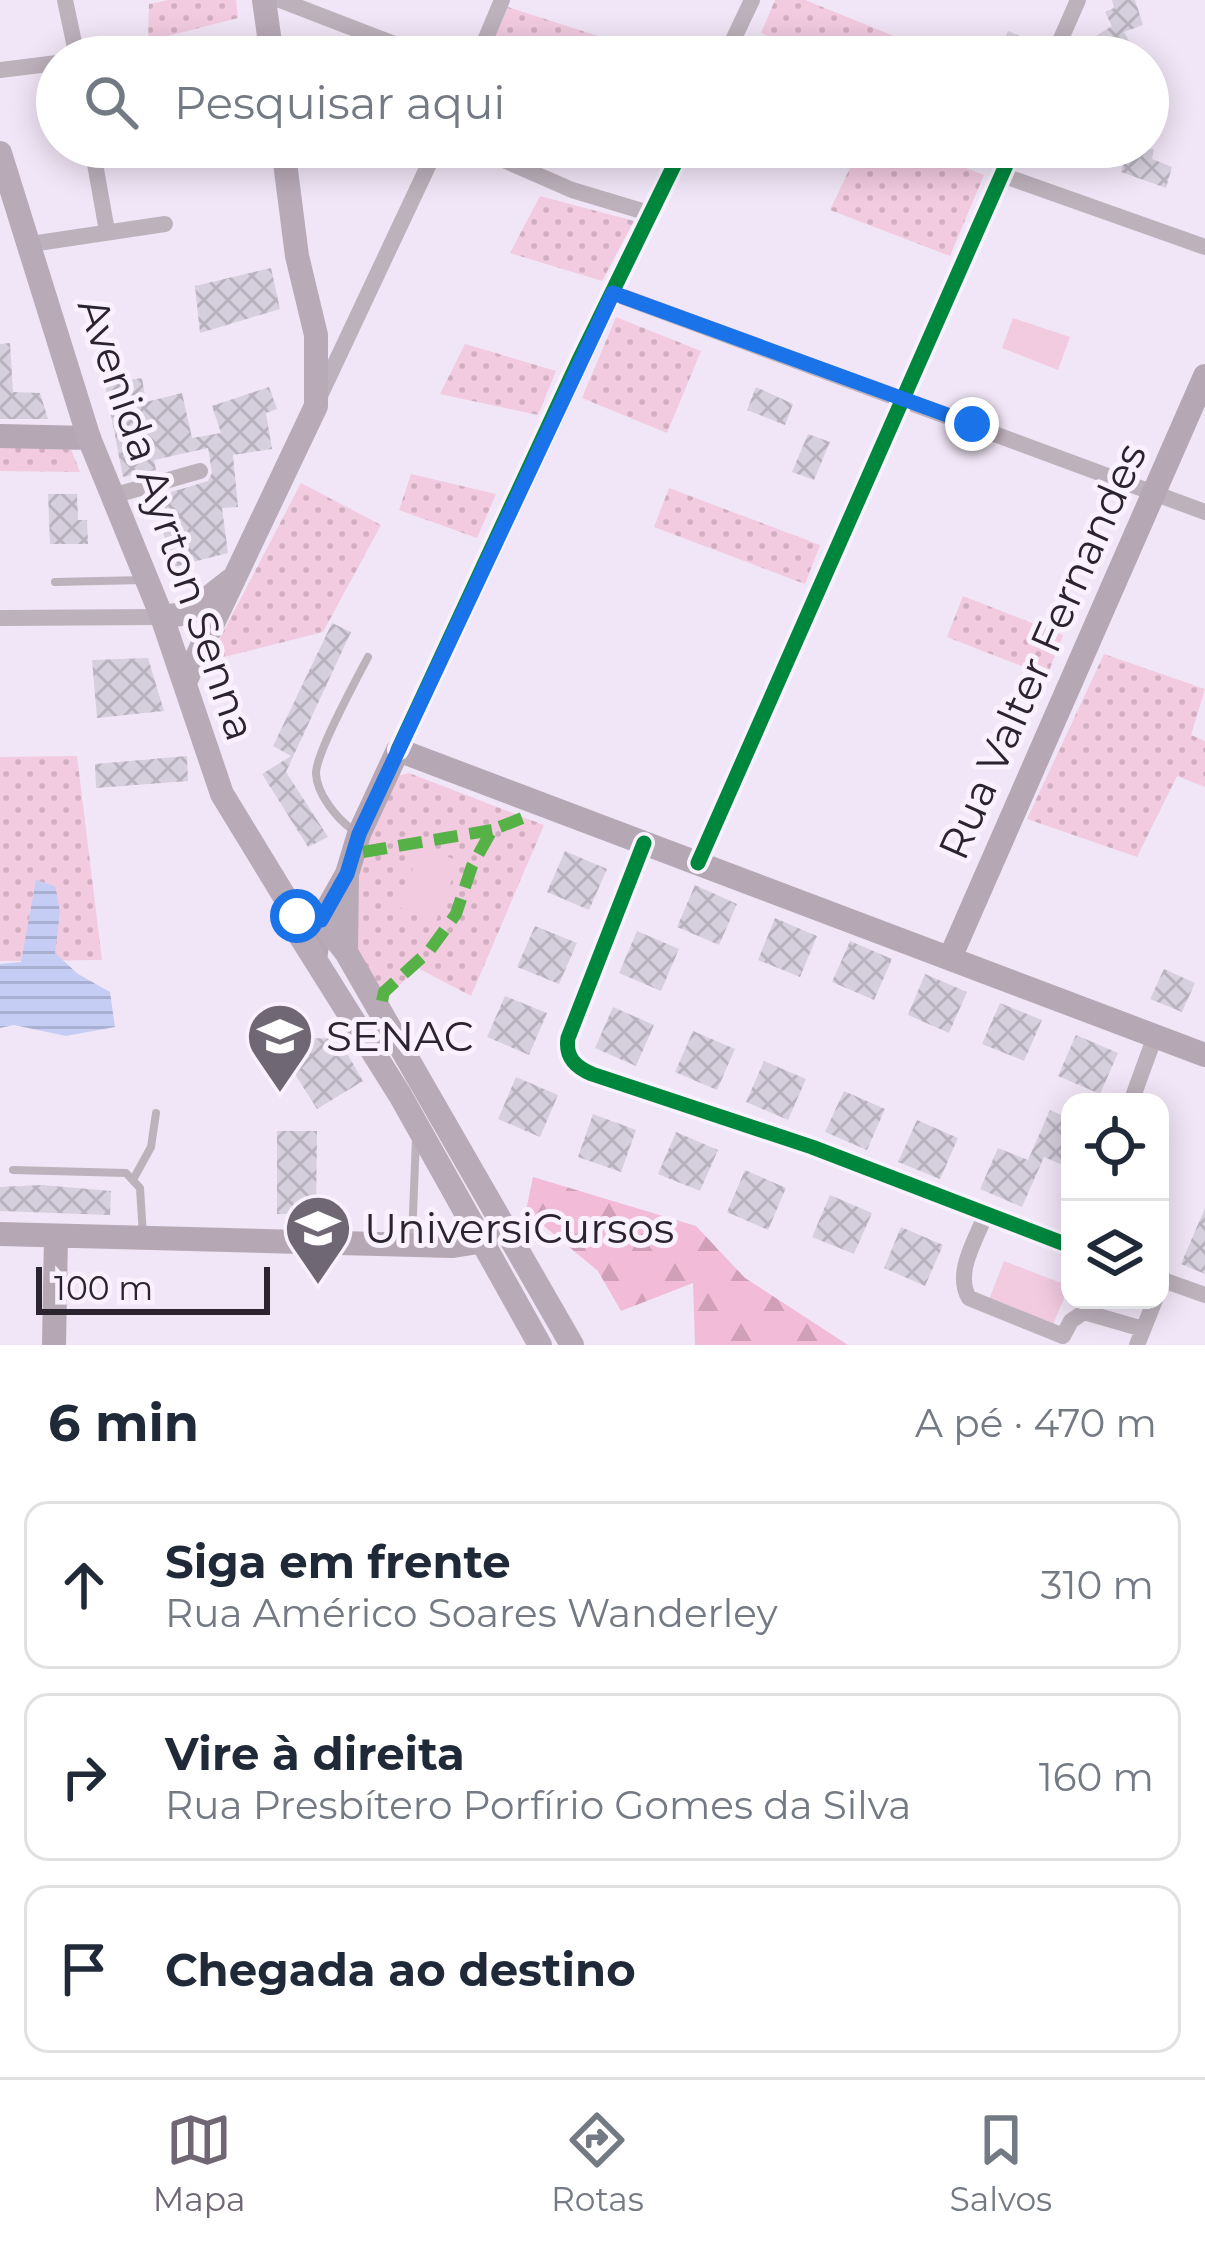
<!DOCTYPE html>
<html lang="pt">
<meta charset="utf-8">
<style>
:root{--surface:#fff;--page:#f6f6f7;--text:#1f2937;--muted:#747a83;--line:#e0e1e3;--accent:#706775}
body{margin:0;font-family:Montserrat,sans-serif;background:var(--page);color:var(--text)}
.controls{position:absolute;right:36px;bottom:36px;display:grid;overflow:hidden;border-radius:24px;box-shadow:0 6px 30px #0003}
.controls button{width:108px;height:108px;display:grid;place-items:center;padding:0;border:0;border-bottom:3px solid var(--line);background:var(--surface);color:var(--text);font:60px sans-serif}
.scale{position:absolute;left:36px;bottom:30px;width:234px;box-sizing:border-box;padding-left:12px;border:6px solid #2b232f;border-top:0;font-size:33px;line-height:42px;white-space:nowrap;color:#2b232f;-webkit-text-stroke:9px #f9f1fe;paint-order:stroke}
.stop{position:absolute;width:36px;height:36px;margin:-27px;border:9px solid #1a73e8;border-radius:50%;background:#fff}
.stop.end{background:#1a73e8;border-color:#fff;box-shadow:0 3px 12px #0008}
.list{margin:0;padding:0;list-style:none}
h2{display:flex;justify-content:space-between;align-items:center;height:156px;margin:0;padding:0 48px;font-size:51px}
h2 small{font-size:39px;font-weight:400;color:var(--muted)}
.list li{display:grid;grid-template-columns:78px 1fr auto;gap:36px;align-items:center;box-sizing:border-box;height:168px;margin:0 24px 24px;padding:0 24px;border:3px solid var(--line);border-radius:24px}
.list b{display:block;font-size:45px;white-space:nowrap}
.list p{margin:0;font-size:39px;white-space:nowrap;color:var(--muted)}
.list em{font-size:39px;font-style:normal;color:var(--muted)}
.icon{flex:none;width:66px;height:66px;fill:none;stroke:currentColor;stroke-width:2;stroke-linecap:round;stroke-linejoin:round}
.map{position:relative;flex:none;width:1205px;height:1345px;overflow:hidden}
.search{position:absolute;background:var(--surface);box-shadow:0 6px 30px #0003;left:36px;right:36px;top:36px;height:132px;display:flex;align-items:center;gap:30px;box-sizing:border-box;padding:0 42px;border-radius:66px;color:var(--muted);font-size:45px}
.sheet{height:732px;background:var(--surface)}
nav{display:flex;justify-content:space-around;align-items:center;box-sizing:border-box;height:168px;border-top:3px solid var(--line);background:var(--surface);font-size:33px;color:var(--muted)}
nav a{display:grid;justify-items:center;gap:6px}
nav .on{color:var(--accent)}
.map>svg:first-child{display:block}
.grass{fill:url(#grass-dots)}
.forest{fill:url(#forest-firs)}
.garden{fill:#f2cbe0}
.water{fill:url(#water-rules)}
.building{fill:url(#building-cross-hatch)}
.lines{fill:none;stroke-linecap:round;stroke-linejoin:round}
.lane{stroke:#bdb1bc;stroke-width:8}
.street{stroke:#bdb1bc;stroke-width:16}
.secondary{stroke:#b5a7b3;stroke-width:24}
.primary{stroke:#b8aab7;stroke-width:24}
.quiet{stroke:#56b246;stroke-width:12;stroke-dasharray:24 12;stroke-linecap:butt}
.cycleway-casing{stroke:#f9f1fe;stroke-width:22}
.cycleway{stroke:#00873e;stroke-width:15}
.route{stroke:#1a73e8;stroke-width:15}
.labels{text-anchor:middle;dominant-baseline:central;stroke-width:10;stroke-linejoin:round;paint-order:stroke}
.street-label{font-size:42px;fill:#2b232f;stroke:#f9f1fe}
.poi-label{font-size:42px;fill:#2b232f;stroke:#f9f1fe;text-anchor:start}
</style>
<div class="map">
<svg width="1205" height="1345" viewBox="0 0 1205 1345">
<defs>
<pattern id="grass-dots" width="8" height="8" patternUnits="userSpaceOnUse" patternTransform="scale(3)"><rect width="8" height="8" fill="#f2cbe0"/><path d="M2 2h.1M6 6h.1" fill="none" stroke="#d0aec0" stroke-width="1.8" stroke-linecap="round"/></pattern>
<pattern id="forest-firs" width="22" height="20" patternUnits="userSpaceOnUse" patternTransform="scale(3)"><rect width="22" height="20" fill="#f2bbd7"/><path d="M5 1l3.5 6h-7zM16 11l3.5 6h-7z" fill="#d0a0b9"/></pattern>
<pattern id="water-rules" width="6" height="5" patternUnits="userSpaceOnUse" patternTransform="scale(3)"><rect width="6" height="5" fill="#c6cdf4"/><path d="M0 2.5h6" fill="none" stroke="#aab0d2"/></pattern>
<pattern id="building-cross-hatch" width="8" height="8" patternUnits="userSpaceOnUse" patternTransform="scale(3)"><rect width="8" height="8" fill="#d6d0de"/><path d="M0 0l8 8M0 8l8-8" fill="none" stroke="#b8b2bf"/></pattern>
</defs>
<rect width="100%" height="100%" fill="#f1e6f7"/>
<!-- grass -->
<path class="grass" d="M 169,0 L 236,0 L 238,18 L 148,41 L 149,4 Z
M 775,0 L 805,0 L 894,36 L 885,57 L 819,57 L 761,33 Z
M 505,6 L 607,39 L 600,57 L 524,57 L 488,43 Z
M 860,147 L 911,147 L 984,175 L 950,256 L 830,210 Z
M 540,196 L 634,221 L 602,281 L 510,253 Z
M 616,317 L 701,351 L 667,433 L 582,398 Z
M 465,344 L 556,371 L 538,415 L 440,394 Z
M 0,444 L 69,444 L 80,472 L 0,471 Z
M 411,474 L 496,494 L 477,538 L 399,510 Z
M 301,483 L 381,525 L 323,632 L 208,661 Z
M 669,488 L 820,545 L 805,584 L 654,527 Z
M 963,596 L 1063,635 L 1047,676 L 947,637 Z
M 1104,654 L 1205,689 L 1191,735 L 1205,741 L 1205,787 L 1177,776 L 1137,857 L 1027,819 Z
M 77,756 L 102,960 L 0,961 L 0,757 Z
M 409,773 L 544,825 L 471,996 L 418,968 L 382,1001 L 353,948 L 359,867 L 394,777 Z"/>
<!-- forest -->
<path class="forest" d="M 533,1177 L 696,1226 L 745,1278 L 848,1345 L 695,1345 L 693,1283 L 621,1311 L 598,1271 L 526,1211 Z"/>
<!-- garden -->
<path class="garden" d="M 1013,318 L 1070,337 L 1058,370 L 1002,348 Z
M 421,847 L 459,861 L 436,921 L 398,907 Z
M 1004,1261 L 1069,1286 L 1052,1327 L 988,1302 Z"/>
<!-- water -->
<path class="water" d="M 36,880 L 55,886 L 60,912 L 55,953 L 78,974 L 110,992 L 115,1027 L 66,1036 L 14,1025 L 0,1028 L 0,964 L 21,962 Z"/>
<!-- building -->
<path class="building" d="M 1112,0 L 1135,0 L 1143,25 L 1124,32 L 1136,53 L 1127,57 L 1092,57 L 1086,42 L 1112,26 L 1105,12 L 1114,8 Z
M 1008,31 L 1022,37 L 1016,51 L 1029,57 L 977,57 L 984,38 L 1002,45 Z
M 1137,147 L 1154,149 L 1152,159 L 1172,167 L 1166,188 L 1121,172 L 1125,156 L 1133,158 Z
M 271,268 L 280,309 L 200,333 L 195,286 Z
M 10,343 L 13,392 L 40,393 L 48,419 L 0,419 L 0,344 Z
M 142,378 L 146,402 L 182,393 L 192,438 L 221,433 L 212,406 L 269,387 L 277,409 L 266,413 L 272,449 L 233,455 L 238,507 L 222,508 L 228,553 L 169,568 L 158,496 L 208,481 L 212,473 L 208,448 L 154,460 L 156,470 L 123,477 L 105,384 Z
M 756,387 L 793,404 L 785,425 L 747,410 Z
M 808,434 L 830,442 L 814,480 L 792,472 Z
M 48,494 L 77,494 L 78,520 L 87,520 L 88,544 L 50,544 Z
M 332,623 L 351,632 L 286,772 L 328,837 L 308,847 L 262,774 L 291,756 L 273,746 Z
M 148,658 L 164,711 L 97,718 L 92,660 Z
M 187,756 L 188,781 L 96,788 L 95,764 Z
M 565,851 L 607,869 L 589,910 L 547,892 Z
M 695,885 L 737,904 L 719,945 L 677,927 Z
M 775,918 L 817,936 L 800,977 L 758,960 Z
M 535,926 L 577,943 L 559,984 L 517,967 Z
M 637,931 L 679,949 L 661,991 L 619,973 Z
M 850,941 L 892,959 L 874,1000 L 832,982 Z
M 1164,969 L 1195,983 L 1182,1012 L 1150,999 Z
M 925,974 L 967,992 L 949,1033 L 908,1015 Z
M 505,996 L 547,1013 L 529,1055 L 487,1037 Z
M 1000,1003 L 1042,1020 L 1024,1061 L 982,1044 Z
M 613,1007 L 654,1025 L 636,1066 L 595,1048 Z
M 693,1031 L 735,1049 L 717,1090 L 675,1072 Z
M 1076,1035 L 1118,1053 L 1100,1094 L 1058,1076 Z
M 338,1038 L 363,1081 L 317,1109 L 273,1039 Z
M 764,1061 L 806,1079 L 788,1120 L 746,1102 Z
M 516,1077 L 558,1095 L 540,1137 L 498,1119 Z
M 844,1091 L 885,1109 L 867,1150 L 825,1132 Z
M 1050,1110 L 1070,1119 L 1070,1168 L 1044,1157 L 1022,1207 L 980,1189 L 998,1148 L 1028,1160 Z
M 593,1114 L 636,1130 L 621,1172 L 578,1157 Z
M 917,1120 L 958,1138 L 940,1179 L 898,1162 Z
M 277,1131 L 317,1131 L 316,1214 L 277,1214 Z
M 676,1132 L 718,1150 L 700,1191 L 658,1174 Z
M 745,1170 L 786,1188 L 768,1230 L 727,1212 Z
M 42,1185 L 111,1191 L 110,1215 L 0,1211 L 0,1187 Z
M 830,1195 L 872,1213 L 854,1254 L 812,1237 Z
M 1205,1208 L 1205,1274 L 1181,1264 Z
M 901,1227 L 943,1245 L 925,1286 L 884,1268 Z"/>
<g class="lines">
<!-- lane -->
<path class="lane" d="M 55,582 L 144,580
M 353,830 C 337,819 317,794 316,774 C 315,755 357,678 368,657
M 13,1170 L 126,1173 L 140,1188 L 143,1236
M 134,1178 L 151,1147 L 156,1113
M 412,1238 L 416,1139"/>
<!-- street -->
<path class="street" d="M 65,0 L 77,57
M 280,0 L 428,57
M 478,57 L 502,0
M 725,57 L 752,0
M 1053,57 L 1078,0
M 0,70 L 57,63
M 92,147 L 107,231
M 474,147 L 572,190 L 652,214
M 1002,175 L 1205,247
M 31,244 L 165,224
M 613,293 L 1205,512
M 318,400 L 437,147
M 112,496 L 200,471
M 0,618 L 162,617
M 398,750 L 579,360 L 683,147
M 644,843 L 568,1038 C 565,1057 575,1067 592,1074 L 812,1147 L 1070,1246
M 698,863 L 1014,147
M 1131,1102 L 1155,1036
M 986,1214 C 976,1239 954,1273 969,1298 L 1063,1336 L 1071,1321 L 1084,1312 L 1143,1329
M 1160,1279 L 1205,1295
M 1137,1345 L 1155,1300"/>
<!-- secondary -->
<path class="secondary" d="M 0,436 L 89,438
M 950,958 L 1205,376
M 315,959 L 321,920 L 347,874 L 359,834 L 398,750 L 1205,1055
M 0,1234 L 453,1246 L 472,1243 L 498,1230
M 54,1345 L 56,1236"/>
<!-- primary -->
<path class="primary" d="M 264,0 L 272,57
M 0,153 L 89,438 L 162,617 L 222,794 L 286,899 L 299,934 L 400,1095 L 540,1345
M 162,617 L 189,613 L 231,580
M 185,682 L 316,406 L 316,335 L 297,256 L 283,147
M 286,899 L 321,920 L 346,952 L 572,1345
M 346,952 L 347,874"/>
<!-- quiet -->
<path class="quiet" d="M 363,852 L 492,830
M 382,1001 L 384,992 L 430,950 L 456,914 L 472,866 L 492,830 L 525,817"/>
<defs>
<path id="cycleway" d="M 398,750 L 579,360 L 683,147
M 644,843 L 568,1038 C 565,1057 575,1067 592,1074 L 812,1147 L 1070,1246
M 698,863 L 1014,147"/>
</defs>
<!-- cycleway casing -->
<use href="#cycleway" class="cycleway-casing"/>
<!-- cycleway -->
<use href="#cycleway" class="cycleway"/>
</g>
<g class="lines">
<!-- route -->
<path class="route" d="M 297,916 L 321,920 L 347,874 L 359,834 L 613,293 L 972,424"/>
</g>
<!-- icons -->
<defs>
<symbol id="university-pin" viewBox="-11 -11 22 30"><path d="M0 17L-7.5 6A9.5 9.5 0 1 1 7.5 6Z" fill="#706775" stroke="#f9f1fe"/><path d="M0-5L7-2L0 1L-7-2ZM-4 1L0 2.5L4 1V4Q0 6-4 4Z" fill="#fff"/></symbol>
<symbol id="school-pin" viewBox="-11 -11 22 30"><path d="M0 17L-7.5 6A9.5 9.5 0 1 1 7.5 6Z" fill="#706775" stroke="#f9f1fe"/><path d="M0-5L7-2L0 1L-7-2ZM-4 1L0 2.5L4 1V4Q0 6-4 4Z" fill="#fff"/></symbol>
</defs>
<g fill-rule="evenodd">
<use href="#university-pin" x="242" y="998" width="76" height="104"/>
<use href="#school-pin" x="280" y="1190" width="76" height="104"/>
</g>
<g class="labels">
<!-- street labels -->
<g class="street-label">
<text transform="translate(167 519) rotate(71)">Avenida Ayrton Senna</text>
<text transform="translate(1042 651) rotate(-66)">Rua Valter Fernandes</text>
</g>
<!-- poi labels -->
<g class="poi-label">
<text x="326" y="1036">SENAC</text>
<text x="364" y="1228">UniversiCursos</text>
</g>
</g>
</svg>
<div class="controls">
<button><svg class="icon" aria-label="locate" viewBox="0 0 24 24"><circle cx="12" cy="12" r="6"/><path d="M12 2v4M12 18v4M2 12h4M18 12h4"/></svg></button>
<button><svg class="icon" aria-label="layers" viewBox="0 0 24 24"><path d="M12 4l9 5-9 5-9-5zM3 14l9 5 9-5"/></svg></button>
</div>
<div class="scale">100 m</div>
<div class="stop" style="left:297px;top:916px"></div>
<div class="stop end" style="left:972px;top:424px"></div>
<div class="search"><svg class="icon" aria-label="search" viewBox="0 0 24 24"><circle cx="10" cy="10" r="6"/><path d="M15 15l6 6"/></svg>Pesquisar aqui</div>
</div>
<section class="sheet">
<h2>6 min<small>A pé · 470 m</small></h2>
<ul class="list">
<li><svg class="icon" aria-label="ahead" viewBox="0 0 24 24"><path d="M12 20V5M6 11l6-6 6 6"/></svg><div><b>Siga em frente</b><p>Rua Américo Soares Wanderley</p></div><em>310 m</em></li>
<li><svg class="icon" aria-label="right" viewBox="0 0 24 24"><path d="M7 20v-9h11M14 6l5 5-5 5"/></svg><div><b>Vire à direita</b><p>Rua Presbítero Porfírio Gomes da Silva</p></div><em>160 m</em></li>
<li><svg class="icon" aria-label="arrive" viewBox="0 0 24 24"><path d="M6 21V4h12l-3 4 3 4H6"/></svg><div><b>Chegada ao destino</b></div></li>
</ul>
</section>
<nav>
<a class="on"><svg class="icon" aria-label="map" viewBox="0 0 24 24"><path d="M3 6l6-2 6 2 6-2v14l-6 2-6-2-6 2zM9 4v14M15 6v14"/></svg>Mapa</a>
<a><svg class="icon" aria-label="directions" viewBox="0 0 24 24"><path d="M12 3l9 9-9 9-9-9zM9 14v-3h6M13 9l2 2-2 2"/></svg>Rotas</a>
<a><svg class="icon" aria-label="saved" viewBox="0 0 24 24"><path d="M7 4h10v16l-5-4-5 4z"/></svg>Salvos</a>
</nav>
